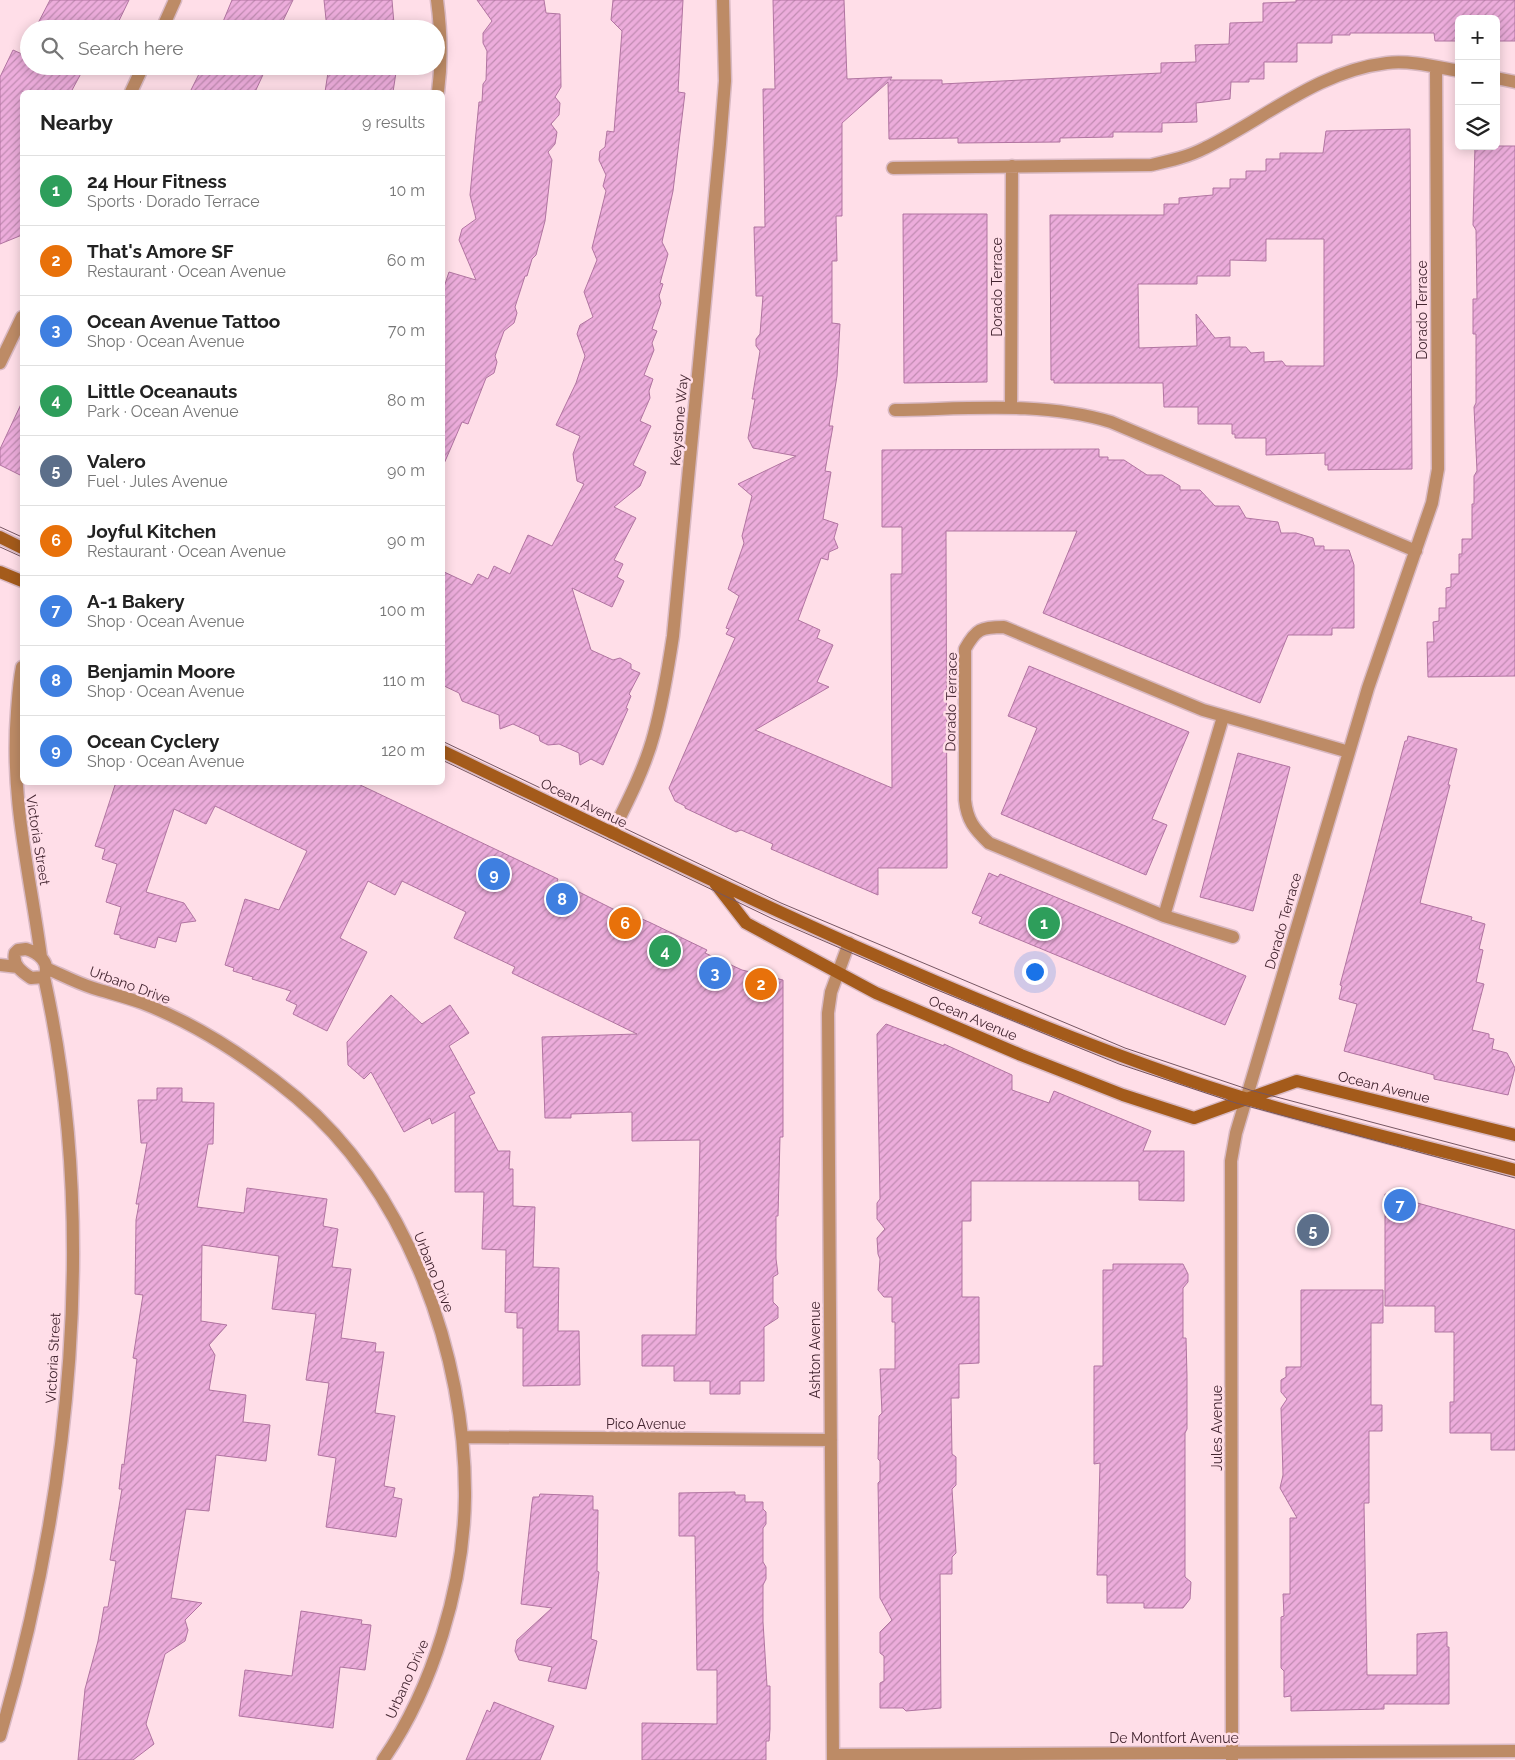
<!DOCTYPE html>
<meta charset="utf-8">
<style>
:root{--surface:#fff;--page:#f6f6f6;--text:#222;--muted:#767676;--line:#e0e0e0;--accent:#2563eb}
body{margin:0;font-family:Raleway,sans-serif;background:var(--page);color:var(--text)}
.controls{position:absolute;right:15px;top:15px;display:grid;overflow:hidden;border-radius:8px;box-shadow:0 2px 12px #0003}
.controls button{width:45px;height:45px;display:grid;place-items:center;padding:0;border:0;border-bottom:1px solid var(--line);background:var(--surface);color:var(--text);font:25px sans-serif}
.you{position:absolute;left:1034px;top:971px;width:18px;height:18px;margin:-12px;border:4px solid #fff;border-radius:50%;background:#1a73e8;box-shadow:0 0 0 8px #1a73e833}
.badge{display:grid;place-items:center;width:32px;height:32px;border-radius:50%;background:var(--accent);color:#fff;font-size:16px;font-weight:700}
.pin{position:absolute;translate:-50% -50%;border:2px solid #fff;box-shadow:0 1px 5px #0006}
.list{margin:0;padding:0;list-style:none}
h2{display:flex;justify-content:space-between;align-items:center;height:65px;margin:0;padding:0 20px;font-size:21px}
h2 small{font-size:16px;font-weight:400;color:var(--muted)}
.list li{display:grid;grid-template-columns:32px 1fr auto;gap:15px;align-items:center;box-sizing:border-box;height:70px;padding:0 20px;border-top:1px solid var(--line)}
.list b{display:block;font-size:19px;white-space:nowrap}
.list p{margin:0;font-size:16px;white-space:nowrap;color:var(--muted)}
.list em{font-size:16px;font-style:normal;color:var(--muted)}
.icon{flex:none;width:28px;height:28px;fill:none;stroke:currentColor;stroke-width:2;stroke-linecap:round;stroke-linejoin:round}
.map{position:relative;flex:none;width:1515px;height:1760px;overflow:hidden}
.search{position:absolute;background:var(--surface);box-shadow:0 2px 12px #0003;left:20px;top:20px;width:425px;height:55px;display:flex;align-items:center;gap:12px;box-sizing:border-box;padding:0 18px;border-radius:28px;color:var(--muted);font-size:19px}
.panel{position:absolute;background:var(--surface);box-shadow:0 2px 12px #0003;left:20px;top:90px;width:425px;height:695px;border-radius:8px}
.map>svg:first-child{display:block}
.building{fill:url(#building-hatch);stroke:#b174a1;fill-rule:evenodd}
.lines{fill:none;stroke-linecap:round;stroke-linejoin:round}
.street-casing{stroke:#d9b9c3;stroke-width:15}
.secondary-casing{stroke:#d9b9c3;stroke-width:15}
.street{stroke:#bd8b66;stroke-width:12}
.secondary{stroke:#a45b1b;stroke-width:12}
.tram{stroke:#765762;stroke-width:1}
.labels{text-anchor:middle;dominant-baseline:central;stroke-width:5;stroke-linejoin:round;paint-order:stroke}
.street-label{font-size:14px;fill:#432530;stroke:#ffdee8}
</style>
<div class="map">
<svg width="1515" height="1760" viewBox="0 0 1515 1760">
<defs>
<pattern id="building-hatch" width="6" height="6" patternUnits="userSpaceOnUse" patternTransform="scale(1.25)"><rect width="6" height="6" fill="#ecacdb"/><path d="M-1 1l2-2M0 6l6-6M5 7l2-2" fill="none" stroke="#c18cb2"/></pattern>
</defs>
<rect width="100%" height="100%" fill="#ffdee8"/>
<!-- building -->
<path class="building" d="M 50,0 L 129,0 L 115,29 L 35,29 Z
M 232,0 L 293,0 L 279,29 L 220,29 Z
M 324,0 L 392,0 L 394,24 L 362,29 L 327,29 Z
M 477,0 L 544,0 L 546,13 L 560,14 L 561,87 L 555,97 L 560,103 L 559,115 L 551,124 L 557,132 L 555,144 L 548,152 L 552,160 L 545,221 L 536,255 L 532,259 L 527,276 L 525,276 L 515,307 L 517,313 L 514,323 L 504,331 L 495,356 L 497,362 L 494,373 L 486,378 L 468,424 L 462,422 L 443,466 L 442,293 L 449,272 L 476,280 L 459,240 L 462,229 L 476,219 L 470,195 L 479,102 L 482,102 L 483,84 L 486,80 L 487,51 L 483,43 L 483,33 L 492,21 Z
M 613,0 L 683,0 L 678,92 L 685,93 L 673,191 L 662,242 L 668,254 L 660,283 L 663,284 L 659,296 L 661,303 L 652,329 L 657,331 L 652,343 L 654,350 L 644,375 L 653,379 L 649,391 L 650,398 L 640,421 L 651,426 L 633,465 L 646,472 L 640,486 L 614,507 L 636,518 L 614,560 L 623,564 L 617,577 L 624,581 L 612,607 L 572,588 L 591,650 L 613,660 L 620,658 L 631,664 L 631,669 L 640,673 L 629,694 L 631,696 L 626,708 L 628,709 L 603,765 L 591,759 L 580,765 L 579,753 L 559,744 L 548,745 L 540,741 L 539,736 L 513,724 L 500,729 L 499,715 L 462,701 L 459,693 L 442,685 L 442,571 L 472,585 L 478,574 L 488,579 L 494,566 L 510,574 L 528,535 L 552,546 L 584,484 L 577,481 L 573,454 L 580,436 L 556,425 L 576,383 L 585,356 L 577,334 L 580,325 L 593,317 L 584,292 L 597,260 L 592,248 L 606,191 L 603,186 L 606,175 L 599,160 L 600,151 L 605,147 L 607,131 L 614,132 L 622,31 L 611,20 Z
M 773,0 L 844,0 L 847,79 L 892,77 L 890,80 L 942,80 L 942,84 L 1161,73 L 1161,63 L 1196,62 L 1195,45 L 1229,44 L 1230,23 L 1263,22 L 1263,3 L 1296,2 L 1296,0 L 1515,0 L 1515,41 L 1496,41 L 1496,19 L 1459,19 L 1459,41 L 1435,41 L 1434,33 L 1350,33 L 1350,35 L 1332,35 L 1332,43 L 1297,43 L 1297,62 L 1264,62 L 1264,79 L 1249,79 L 1249,82 L 1231,82 L 1230,99 L 1196,103 L 1197,122 L 1162,123 L 1162,132 L 1113,132 L 1113,137 L 1060,138 L 1060,142 L 958,143 L 958,138 L 889,139 L 888,82 L 842,123 L 842,216 L 836,216 L 837,261 L 832,261 L 832,323 L 840,324 L 837,376 L 829,426 L 833,426 L 825,471 L 831,472 L 823,519 L 838,524 L 834,538 L 838,548 L 829,552 L 828,560 L 821,558 L 798,620 L 820,630 L 817,638 L 833,645 L 817,682 L 829,687 L 755,730 L 892,788 L 891,574 L 902,574 L 902,527 L 882,527 L 882,450 L 1099,449 L 1099,457 L 1108,457 L 1108,460 L 1124,460 L 1147,475 L 1162,475 L 1180,486 L 1180,490 L 1200,490 L 1215,506 L 1239,506 L 1246,518 L 1278,522 L 1281,533 L 1296,533 L 1313,538 L 1315,546 L 1324,546 L 1324,550 L 1349,550 L 1354,565 L 1354,628 L 1332,628 L 1332,635 L 1288,635 L 1260,703 L 1043,613 L 1077,531 L 946,531 L 947,868 L 878,868 L 878,895 L 771,849 L 773,844 L 741,830 L 736,832 L 685,808 L 685,806 L 675,801 L 669,788 L 735,638 L 726,634 L 729,629 L 726,628 L 739,596 L 728,589 L 744,543 L 742,536 L 752,496 L 738,484 L 796,456 L 753,448 L 748,438 L 755,399 L 752,399 L 760,351 L 756,346 L 756,339 L 760,334 L 763,296 L 756,296 L 754,227 L 765,227 L 763,89 L 775,89 Z
M 29,40 L 29,66 L 85,66 L 71,92 L 22,92 L 22,235 L 0,244 L 0,77 L 13,50 L 22,54 Z
M 203,66 L 267,66 L 255,92 L 190,92 Z
M 329,66 L 397,66 L 393,92 L 325,92 Z
M 1410,129 L 1412,469 L 1328,470 L 1328,465 L 1325,465 L 1325,453 L 1266,455 L 1266,438 L 1235,438 L 1235,434 L 1232,434 L 1232,424 L 1198,424 L 1198,407 L 1164,407 L 1163,383 L 1054,383 L 1054,380 L 1051,380 L 1050,215 L 1164,215 L 1164,204 L 1179,204 L 1179,198 L 1213,195 L 1213,188 L 1230,188 L 1230,179 L 1246,179 L 1246,171 L 1266,171 L 1266,159 L 1280,159 L 1280,153 L 1323,153 L 1326,131 ZM 1266,239 L 1324,239 L 1324,366 L 1286,366 L 1282,361 L 1264,362 L 1264,352 L 1251,353 L 1246,347 L 1230,347 L 1230,337 L 1215,338 L 1196,314 L 1197,346 L 1139,348 L 1138,284 L 1197,284 L 1197,276 L 1230,276 L 1230,260 L 1266,261 Z
M 1475,146 L 1515,146 L 1515,676 L 1428,677 L 1427,642 L 1434,642 L 1433,622 L 1439,621 L 1439,608 L 1446,608 L 1446,588 L 1451,587 L 1451,574 L 1459,574 L 1459,554 L 1462,554 L 1462,539 L 1472,539 L 1472,504 L 1474,504 L 1474,476 L 1477,471 L 1474,407 L 1476,403 L 1476,334 L 1473,334 L 1473,299 L 1477,299 L 1476,230 L 1473,225 Z
M 903,214 L 987,214 L 987,382 L 904,383 Z
M 22,402 L 22,476 L 0,465 L 0,449 Z
M 1029,666 L 1189,732 L 1152,819 L 1167,825 L 1146,875 L 1001,814 L 1037,728 L 1008,716 Z
M 1408,736 L 1457,749 L 1448,785 L 1450,785 L 1420,903 L 1472,917 L 1471,920 L 1485,924 L 1479,949 L 1483,950 L 1476,982 L 1484,984 L 1472,1030 L 1489,1034 L 1489,1038 L 1494,1039 L 1492,1049 L 1507,1053 L 1515,1068 L 1508,1095 L 1434,1079 L 1434,1075 L 1344,1051 L 1357,1004 L 1339,999 L 1342,986 L 1340,985 L 1405,741 L 1407,741 Z
M 1238,753 L 1290,767 L 1253,911 L 1200,897 Z
M 116,782 L 354,782 L 558,879 L 557,881 L 619,912 L 620,909 L 651,923 L 707,950 L 705,953 L 742,970 L 783,980 L 783,1137 L 780,1137 L 778,1216 L 776,1216 L 776,1259 L 778,1274 L 773,1277 L 773,1302 L 778,1307 L 778,1318 L 764,1327 L 764,1381 L 740,1381 L 740,1394 L 710,1394 L 710,1381 L 674,1381 L 674,1366 L 642,1366 L 642,1335 L 696,1335 L 700,1140 L 632,1141 L 632,1112 L 571,1114 L 571,1118 L 545,1118 L 542,1037 L 637,1034 L 512,973 L 515,967 L 454,938 L 466,912 L 402,881 L 395,895 L 368,881 L 340,938 L 367,952 L 327,1031 L 293,1014 L 297,1005 L 286,1000 L 291,991 L 252,979 L 253,977 L 233,971 L 234,968 L 225,965 L 245,899 L 279,910 L 307,851 L 215,806 L 206,824 L 174,809 L 146,892 L 184,903 L 196,921 L 181,923 L 176,942 L 158,937 L 155,948 L 120,938 L 120,935 L 114,934 L 121,907 L 106,902 L 117,864 L 102,859 L 105,849 L 95,846 Z
M 989,873 L 998,877 L 1000,874 L 1246,976 L 1225,1025 L 979,923 L 982,917 L 972,913 Z
M 391,995 L 422,1024 L 450,1005 L 469,1033 L 449,1046 L 475,1093 L 469,1096 L 498,1151 L 510,1151 L 509,1169 L 513,1169 L 513,1206 L 535,1207 L 533,1267 L 559,1268 L 558,1331 L 579,1331 L 580,1385 L 523,1386 L 523,1328 L 517,1328 L 517,1313 L 505,1312 L 506,1250 L 482,1249 L 484,1192 L 455,1192 L 455,1112 L 432,1124 L 430,1118 L 404,1132 L 371,1072 L 364,1079 L 348,1065 L 347,1042 Z
M 886,1024 L 944,1046 L 944,1044 L 1012,1075 L 1012,1090 L 1049,1103 L 1054,1091 L 1151,1131 L 1143,1151 L 1184,1151 L 1184,1201 L 1139,1200 L 1139,1181 L 971,1181 L 971,1221 L 962,1221 L 962,1297 L 979,1297 L 979,1363 L 959,1364 L 959,1398 L 951,1398 L 952,1454 L 956,1457 L 956,1485 L 952,1489 L 956,1553 L 952,1557 L 952,1574 L 940,1574 L 941,1708 L 906,1711 L 903,1708 L 880,1708 L 880,1683 L 884,1681 L 884,1656 L 880,1653 L 880,1632 L 892,1620 L 880,1598 L 878,1483 L 880,1481 L 880,1461 L 878,1459 L 879,1416 L 882,1413 L 880,1369 L 895,1369 L 895,1322 L 892,1322 L 892,1297 L 884,1297 L 878,1290 L 880,1259 L 878,1254 L 877,1238 L 885,1229 L 877,1219 L 877,1203 L 880,1199 L 877,1034 Z
M 157,1088 L 182,1088 L 182,1102 L 214,1103 L 213,1144 L 208,1144 L 197,1207 L 244,1213 L 247,1188 L 327,1199 L 323,1226 L 338,1229 L 332,1267 L 351,1269 L 341,1338 L 376,1343 L 375,1352 L 384,1352 L 375,1413 L 395,1416 L 384,1486 L 395,1488 L 393,1497 L 402,1499 L 396,1537 L 326,1527 L 336,1458 L 318,1455 L 329,1383 L 306,1380 L 316,1314 L 272,1309 L 279,1256 L 202,1245 L 201,1321 L 227,1325 L 209,1345 L 215,1355 L 209,1390 L 246,1395 L 243,1422 L 270,1425 L 266,1461 L 216,1455 L 209,1511 L 186,1509 L 171,1598 L 202,1603 L 185,1620 L 188,1630 L 185,1641 L 165,1654 L 146,1724 L 154,1744 L 133,1760 L 78,1760 L 85,1689 L 98,1641 L 104,1607 L 108,1607 L 116,1561 L 110,1560 L 122,1489 L 119,1489 L 122,1464 L 124,1465 L 137,1359 L 133,1358 L 143,1295 L 135,1294 L 136,1220 L 139,1204 L 136,1204 L 147,1143 L 141,1143 L 138,1100 L 157,1100 Z
M 1385,1194 L 1515,1230 L 1515,1450 L 1491,1450 L 1491,1433 L 1450,1433 L 1450,1402 L 1454,1402 L 1454,1332 L 1435,1332 L 1435,1306 L 1385,1306 Z
M 1113,1264 L 1183,1264 L 1188,1274 L 1188,1282 L 1183,1288 L 1183,1338 L 1186,1338 L 1187,1376 L 1187,1429 L 1185,1433 L 1185,1577 L 1191,1582 L 1190,1599 L 1183,1608 L 1144,1608 L 1144,1603 L 1107,1603 L 1107,1575 L 1097,1575 L 1100,1463 L 1094,1464 L 1094,1366 L 1103,1366 L 1103,1270 L 1113,1270 Z
M 1301,1290 L 1383,1290 L 1383,1323 L 1371,1323 L 1371,1405 L 1382,1405 L 1382,1431 L 1369,1431 L 1369,1503 L 1364,1503 L 1367,1675 L 1417,1675 L 1417,1634 L 1447,1632 L 1447,1647 L 1449,1647 L 1449,1704 L 1384,1704 L 1384,1709 L 1291,1711 L 1291,1696 L 1284,1697 L 1284,1671 L 1281,1668 L 1281,1617 L 1284,1616 L 1283,1594 L 1290,1594 L 1290,1518 L 1297,1518 L 1280,1488 L 1283,1475 L 1281,1408 L 1287,1399 L 1281,1392 L 1281,1380 L 1286,1377 L 1286,1367 L 1301,1367 Z
M 735,1492 L 735,1495 L 745,1495 L 745,1502 L 763,1502 L 763,1509 L 766,1512 L 766,1524 L 763,1528 L 763,1562 L 766,1567 L 766,1579 L 763,1585 L 763,1622 L 767,1686 L 770,1686 L 770,1729 L 769,1741 L 766,1741 L 766,1760 L 642,1760 L 642,1723 L 717,1724 L 717,1670 L 697,1670 L 695,1536 L 679,1536 L 679,1493 Z
M 540,1494 L 593,1496 L 593,1510 L 598,1510 L 597,1571 L 599,1572 L 591,1639 L 597,1641 L 586,1689 L 548,1681 L 552,1667 L 519,1660 L 515,1651 L 517,1640 L 552,1608 L 521,1604 L 532,1503 L 533,1497 L 539,1497 Z
M 301,1611 L 362,1620 L 361,1624 L 371,1625 L 365,1670 L 340,1667 L 333,1728 L 239,1716 L 245,1670 L 292,1676 Z
M 494,1702 L 554,1726 L 540,1760 L 466,1760 L 487,1710 L 490,1712 Z"/>
<g class="lines">
<defs>
<path id="street" d="M 437,0 C 441,30 442,62 438,92
M 162,29 L 175,0
M 1496,78 L 1515,82
M 131,92 L 143,66
M 893,168 L 1151,165 C 1169,161 1188,157 1205,148 C 1266,118 1318,71 1387,63 C 1409,60 1437,67 1459,71
M 0,363 L 22,317
M 1011,408 L 1012,166
M 895,410 C 967,409 1042,401 1111,422 L 1416,551
M 22,667 C 19,682 18,698 17,712 C 10,799 30,873 41,957
M 612,833 C 628,801 645,768 654,734 C 663,701 668,669 673,636 L 720,144 L 725,81 L 723,0
M 1164,916 L 1223,717
M 1233,937 L 1164,916 L 989,843 C 974,829 967,820 965,800 L 965,649 C 976,629 981,627 1004,627 L 1203,710 L 1349,752
M 26,949 C 39,953 51,963 44,977 L 31,978 C 22,972 12,965 15,953 L 18,950 Z
M 0,965 L 18,967
M 46,968 C 62,975 77,983 93,988 C 109,993 126,997 142,1003 C 197,1024 251,1060 297,1098 C 408,1192 466,1355 465,1497 C 464,1585 433,1688 383,1760
M 462,1437 L 831,1440
M 0,1736 C 71,1495 99,1224 44,977
M 833,1755 L 1515,1751
M 833,1760 L 828,1013 L 831,992 L 849,943
M 1232,1760 L 1231,1161 L 1236,1133 L 1368,688 L 1432,503 L 1438,469 L 1436,67"/>
<path id="secondary" d="M 0,537 L 22,548
M 0,572 L 22,581
M 442,751 C 686,868 929,990 1185,1079 C 1293,1116 1405,1141 1515,1170
M 715,883 L 746,923 L 876,993 L 1021,1055 L 1123,1095 L 1194,1118 L 1297,1081 L 1515,1135"/>
</defs>
<!-- street casing -->
<use href="#street" class="street-casing"/>
<!-- secondary casing -->
<use href="#secondary" class="secondary-casing"/>
<!-- street -->
<use href="#street" class="street"/>
<!-- secondary -->
<use href="#secondary" class="secondary"/>
<!-- tram -->
<path class="tram" d="M 0,527 L 22,537
M 0,547 L 22,557
M 442,741 L 781,903 L 1125,1048 L 1250,1090 L 1515,1160
M 442,760 L 773,919 L 930,987 L 1119,1064 L 1236,1103 L 1515,1178"/>
</g>
<g class="labels">
<!-- street labels -->
<g class="street-label">
<text transform="translate(997 287) rotate(-90)">Dorado Terrace</text>
<text transform="translate(1422 310) rotate(-90)">Dorado Terrace</text>
<text transform="translate(679 420) rotate(-85)">Keystone Way</text>
<text transform="translate(951 702) rotate(-89)">Dorado Terrace</text>
<text transform="translate(584 803) rotate(26)">Ocean Avenue</text>
<text transform="translate(38 840) rotate(81)">Victoria Street</text>
<text transform="translate(1283 921) rotate(-74)">Dorado Terrace</text>
<text transform="translate(130 985) rotate(20)">Urbano Drive</text>
<text transform="translate(973 1018) rotate(23)">Ocean Avenue</text>
<text transform="translate(1384 1087) rotate(14)">Ocean Avenue</text>
<text transform="translate(434 1272) rotate(68)">Urbano Drive</text>
<text transform="translate(815 1350) rotate(-90)">Ashton Avenue</text>
<text transform="translate(53 1358) rotate(-87)">Victoria Street</text>
<text x="646" y="1424">Pico Avenue</text>
<text transform="translate(1217 1428) rotate(-90)">Jules Avenue</text>
<text transform="translate(407 1679) rotate(-66)">Urbano Drive</text>
<text x="1174" y="1738">De Montfort Avenue</text>
</g>
</g>
</svg>
<div class="controls">
<button>+</button>
<button>−</button>
<button><svg class="icon" aria-label="layers" viewBox="0 0 24 24"><path d="M12 4l9 5-9 5-9-5zM3 14l9 5 9-5"/></svg></button>
</div>
<div class="you"></div>
<div class="pin badge" style="left:1044px;top:923px;background:#2e9e5b">1</div>
<div class="pin badge" style="left:761px;top:984px;background:#e8710a">2</div>
<div class="pin badge" style="left:715px;top:973px;background:#3f7fe0">3</div>
<div class="pin badge" style="left:665px;top:951px;background:#2e9e5b">4</div>
<div class="pin badge" style="left:1313px;top:1230px;background:#5c6f8a">5</div>
<div class="pin badge" style="left:625px;top:923px;background:#e8710a">6</div>
<div class="pin badge" style="left:1400px;top:1205px;background:#3f7fe0">7</div>
<div class="pin badge" style="left:562px;top:899px;background:#3f7fe0">8</div>
<div class="pin badge" style="left:494px;top:874px;background:#3f7fe0">9</div>
<div class="search"><svg class="icon" aria-label="search" viewBox="0 0 24 24"><circle cx="10" cy="10" r="6"/><path d="M15 15l6 6"/></svg>Search here</div>
<section class="panel">
<h2>Nearby<small>9 results</small></h2>
<ul class="list">
<li><span class="badge" style="background:#2e9e5b">1</span><div><b>24 Hour Fitness</b><p>Sports · Dorado Terrace</p></div><em>10 m</em></li>
<li><span class="badge" style="background:#e8710a">2</span><div><b>That's Amore SF</b><p>Restaurant · Ocean Avenue</p></div><em>60 m</em></li>
<li><span class="badge" style="background:#3f7fe0">3</span><div><b>Ocean Avenue Tattoo</b><p>Shop · Ocean Avenue</p></div><em>70 m</em></li>
<li><span class="badge" style="background:#2e9e5b">4</span><div><b>Little Oceanauts</b><p>Park · Ocean Avenue</p></div><em>80 m</em></li>
<li><span class="badge" style="background:#5c6f8a">5</span><div><b>Valero</b><p>Fuel · Jules Avenue</p></div><em>90 m</em></li>
<li><span class="badge" style="background:#e8710a">6</span><div><b>Joyful Kitchen</b><p>Restaurant · Ocean Avenue</p></div><em>90 m</em></li>
<li><span class="badge" style="background:#3f7fe0">7</span><div><b>A-1 Bakery</b><p>Shop · Ocean Avenue</p></div><em>100 m</em></li>
<li><span class="badge" style="background:#3f7fe0">8</span><div><b>Benjamin Moore</b><p>Shop · Ocean Avenue</p></div><em>110 m</em></li>
<li><span class="badge" style="background:#3f7fe0">9</span><div><b>Ocean Cyclery</b><p>Shop · Ocean Avenue</p></div><em>120 m</em></li>
</ul>
</section>
</div>
